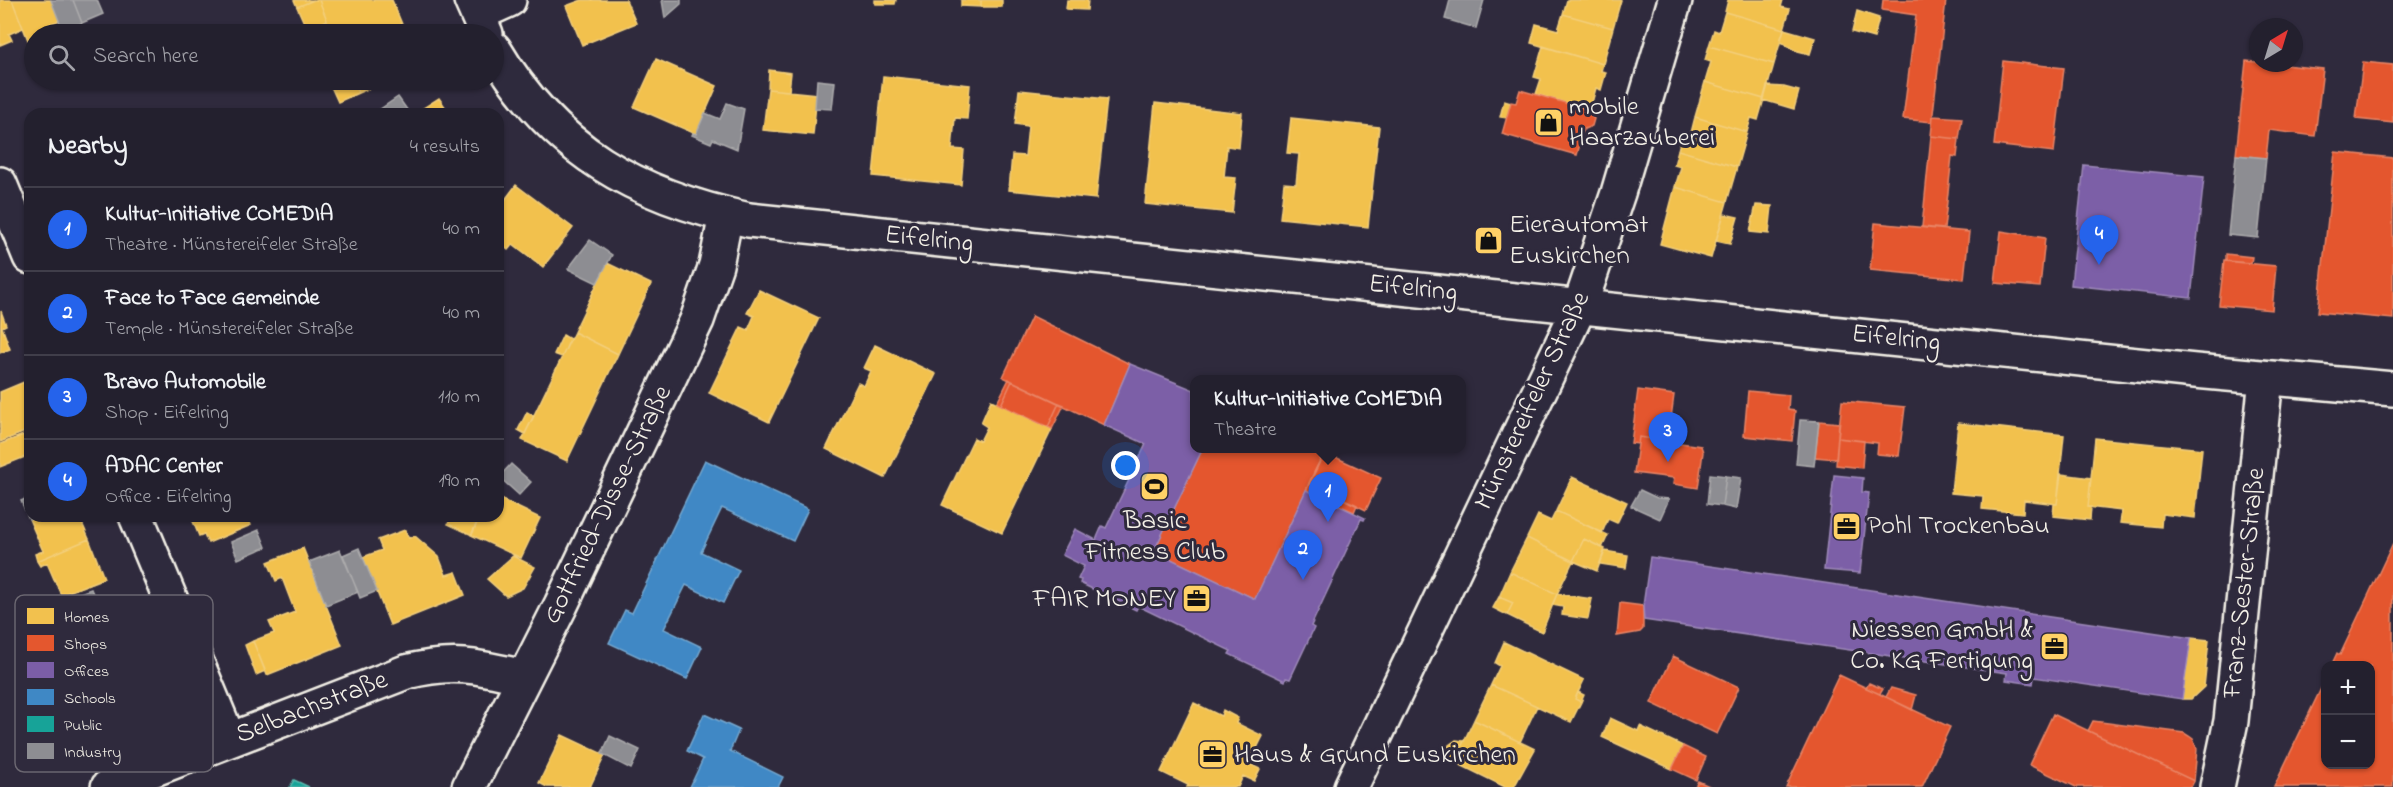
<!DOCTYPE html>
<meta charset="utf-8">
<style>
:root{--surface:#23202e;--page:#2b2836;--text:#f1f3f6;--muted:#a3a3aa;--line:#403e4a;--accent:#2563eb}
body{margin:0;font-family:"Indie Flower",sans-serif;background:var(--page);color:var(--text)}
.controls{position:absolute;right:18px;bottom:18px;display:grid;overflow:hidden;border-radius:12px;box-shadow:0 2px 4px #0004}
.controls button{width:54px;height:54px;display:grid;place-items:center;padding:0;border:0;border-bottom:2px solid var(--line);background:var(--surface);color:var(--text);font:30px sans-serif}
.compass{position:absolute;left:2249px;top:18px;width:54px;height:54px;border-radius:50%;background:var(--surface);box-shadow:0 2px 4px #0004;rotate:38deg}
.you{position:absolute;left:1126px;top:466px;width:21px;height:21px;margin:-15px;border:4px solid #fff;border-radius:50%;background:#1a73e8;box-shadow:0 0 0 9px #1a73e833}
.badge{display:grid;place-items:center;width:39px;height:39px;border-radius:50%;background:var(--accent);color:#fff;font-size:20px;font-weight:700}
.pin{position:absolute;translate:-50% -50px;filter:drop-shadow(0 2px 3px #0008)}
.pin::after{content:'';position:absolute;top:32px;width:21px;height:18px;background:inherit;clip-path:polygon(0 0,100% 0,50% 100%)}
.popup{position:absolute;left:1190px;top:375px;width:276px;height:78px;box-sizing:border-box;display:grid;place-content:center;border-radius:12px;background:var(--surface);filter:drop-shadow(0 2px 4px #0005);font-size:20px;white-space:nowrap;color:var(--muted)}
.popup b{font-size:22px;color:var(--text)}
.popup::after{content:'';position:absolute;left:50%;top:100%;margin-left:-12px;border:12px solid transparent;border-top-color:var(--surface)}
.list{margin:0;padding:0;list-style:none}
h2{display:flex;justify-content:space-between;align-items:center;height:78px;margin:0;padding:0 24px;font-size:26px}
h2 small{font-size:20px;font-weight:400;color:var(--muted)}
.list li{display:grid;grid-template-columns:39px 1fr auto;gap:18px;align-items:center;box-sizing:border-box;height:84px;padding:0 24px;border-top:2px solid var(--line)}
.list b{display:block;font-size:22px;white-space:nowrap}
.list p{margin:0;font-size:20px;white-space:nowrap;color:var(--muted)}
.list em{font-size:20px;font-style:normal;color:var(--muted)}
.icon{flex:none;width:33px;height:33px;fill:none;stroke:currentColor;stroke-width:2;stroke-linecap:round;stroke-linejoin:round}
.map{position:relative;flex:none;width:2393px;height:787px;overflow:hidden}
.search{position:absolute;background:var(--surface);box-shadow:0 2px 4px #0004;left:24px;top:24px;width:480px;height:66px;display:flex;align-items:center;gap:15px;box-sizing:border-box;padding:0 21px;border-radius:33px;color:var(--muted);font-size:22px}
.panel{position:absolute;background:var(--surface);box-shadow:0 2px 4px #0004;left:24px;top:108px;width:480px;height:414px;border-radius:18px}
.map>svg:first-child{display:block}
.homes{fill:#f2c14e;stroke:#f3cf7c;stroke-width:1.5}
.shops{fill:#e4572e;stroke:#e98566;stroke-width:1.5}
.offices{fill:#7b5ea7;stroke:#9f8aba;stroke-width:1.5}
.schools{fill:#3f88c5;stroke:#75a8d0;stroke-width:1.5}
.public{fill:#17a398;stroke:#59bab0;stroke-width:1.5}
.industry{fill:#8d8d92;stroke:#acabac;stroke-width:1.5}
.lines{fill:none;stroke-linecap:round;stroke-linejoin:round}
.minor-casing{stroke:#f4f1e8;stroke-width:38}
.major-casing{stroke:#f4f1e8;stroke-width:38}
.minor{stroke:#2f2a3d;stroke-width:33}
.major{stroke:#2f2a3d;stroke-width:33}
.labels{text-anchor:middle;dominant-baseline:central;stroke-width:6;stroke-linejoin:round;paint-order:stroke}
.poi-label{font-size:27px;fill:#f4f1e8;stroke:#2f2a3d;text-anchor:start}
.street-label{font-size:27px;fill:#f4f1e8;stroke:#2f2a3d}
.key{fill:#2f2a3d;stroke:#6a6670;stroke-width:1.5}
.key-label{font-size:16px;fill:#f4f1e8}
</style>
<div class="map">
<svg width="2393" height="787" viewBox="0 0 2393 787">
<rect width="100%" height="100%" fill="#2f2a3d"/>
<filter id="ink" filterUnits="userSpaceOnUse"><feTurbulence type="fractalNoise" baseFrequency=".0167" numOctaves="2"/><feDisplacementMap in="SourceGraphic" scale="12" xChannelSelector="R" yChannelSelector="G"/><feConvolveMatrix kernelMatrix="1 2 1 2 8 2 1 2 1" color-interpolation-filters="sRGB"/></filter>
<g filter="url(#ink)">
<!-- homes -->
<path class="homes" d="M 0,0 L 12,0 L 23,28 L 9,34 L 12,40 L 0,45 Z
M 12,0 L 51,0 L 60,20 L 50,24 L 54,34 L 34,34 L 34,55 Z
M 294,0 L 314,0 L 297,7 Z
M 314,0 L 319,0 L 327,20 L 323,22 L 328,34 L 309,34 L 297,7 Z
M 319,0 L 392,0 L 406,34 L 328,34 L 323,22 L 327,20 Z
M 582,0 L 626,0 L 636,23 L 582,45 L 566,6 Z
M 875,0 L 896,0 L 895,4 L 875,4 Z
M 961,0 L 981,0 L 981,7 L 961,6 Z
M 981,0 L 1002,0 L 1002,7 L 981,7 Z
M 1067,0 L 1088,0 L 1087,10 L 1066,9 Z
M 1567,0 L 1621,0 L 1613,28 L 1563,14 Z
M 1728,0 L 1783,0 L 1781,7 L 1790,9 L 1784,29 L 1725,12 Z
M 1857,11 L 1879,18 L 1874,38 L 1852,32 Z
M 1725,12 L 1784,29 L 1774,64 L 1709,46 L 1714,30 L 1719,32 Z
M 1563,14 L 1613,28 L 1603,64 L 1531,43 L 1536,24 L 1558,30 Z
M 1784,29 L 1815,38 L 1810,54 L 1794,50 L 1780,41 Z
M 1543,46 L 1603,64 L 1601,71 L 1606,72 L 1601,90 L 1596,88 L 1590,110 L 1536,94 L 1541,79 L 1534,77 Z
M 1709,46 L 1774,64 L 1764,99 L 1705,82 L 1711,62 L 1705,60 Z
M 656,59 L 717,86 L 696,134 L 634,107 Z
M 769,70 L 791,73 L 789,91 L 768,89 Z
M 883,76 L 970,85 L 967,119 L 955,118 L 952,149 L 964,150 L 961,185 L 873,176 Z
M 328,80 L 353,80 L 358,93 L 338,102 Z
M 353,80 L 390,80 L 358,93 Z
M 1705,82 L 1764,99 L 1758,120 L 1751,118 L 1747,132 L 1695,117 Z
M 1767,86 L 1784,87 L 1799,91 L 1794,109 L 1763,100 Z
M 768,89 L 817,94 L 813,135 L 763,130 Z
M 1019,90 L 1107,99 L 1096,199 L 1009,190 L 1012,155 L 1025,156 L 1028,126 L 1015,124 Z
M 439,98 L 450,114 L 414,114 Z
M 1504,101 L 1511,103 L 1507,118 L 1500,117 Z
M 1155,103 L 1242,113 L 1239,148 L 1227,146 L 1224,177 L 1236,178 L 1232,213 L 1145,204 Z
M 1695,117 L 1747,132 L 1737,167 L 1678,150 L 1682,135 L 1690,137 Z
M 1291,118 L 1379,127 L 1368,227 L 1280,218 L 1284,183 L 1296,184 L 1299,154 L 1287,153 Z
M 1678,150 L 1737,167 L 1727,202 L 1675,187 L 1681,167 L 1674,165 Z
M 516,185 L 573,228 L 543,267 L 513,244 L 508,250 L 498,242 L 498,209 Z
M 1675,187 L 1727,202 L 1711,258 L 1660,244 Z
M 1756,205 L 1772,206 L 1769,234 L 1750,232 Z
M 1724,214 L 1738,217 L 1730,244 L 1716,241 Z
M 607,263 L 651,284 L 618,354 L 574,332 Z
M 759,290 L 819,318 L 769,422 L 709,393 L 741,327 L 748,330 L 754,316 L 747,313 Z
M 1,311 L 6,325 L 2,327 L 10,349 L 0,353 Z
M 574,332 L 618,354 L 567,461 L 522,440 Z
M 563,335 L 570,339 L 562,357 L 554,354 Z
M 875,345 L 936,374 L 885,478 L 826,449 L 858,383 L 864,386 L 871,371 L 864,368 Z
M 24,382 L 30,397 L 30,430 L 0,442 L 0,392 Z
M 991,400 L 1052,429 L 1002,533 L 942,505 L 974,438 L 980,441 L 987,427 L 981,423 Z
M 527,412 L 534,416 L 525,434 L 518,430 Z
M 1958,423 L 2064,435 L 2057,504 L 2024,500 L 2023,513 L 1982,509 L 1983,496 L 1951,493 Z
M 26,434 L 30,445 L 30,455 L 0,467 L 0,444 Z
M 2095,438 L 2202,449 L 2195,518 L 2162,514 L 2161,527 L 2120,523 L 2122,511 L 2088,507 Z
M 2061,474 L 2091,478 L 2088,507 L 2091,507 L 2090,520 L 2053,516 L 2054,504 L 2057,504 Z
M 1572,477 L 1627,502 L 1617,523 L 1608,519 L 1602,533 L 1556,511 Z
M 498,498 L 540,518 L 521,558 L 471,535 L 480,516 L 498,516 Z
M 1556,511 L 1608,535 L 1602,548 L 1584,539 L 1573,561 L 1527,538 L 1538,515 L 1551,521 Z
M 37,516 L 79,516 L 89,539 L 37,561 L 35,554 L 43,551 L 29,519 Z
M 196,516 L 247,516 L 251,525 L 208,543 L 204,534 L 199,536 L 192,519 Z
M 452,516 L 480,516 L 472,535 L 448,524 Z
M 405,530 L 409,538 L 415,536 L 439,557 L 446,575 L 456,572 L 465,595 L 390,625 L 363,557 L 382,550 L 378,540 Z
M 1527,538 L 1573,561 L 1557,594 L 1510,572 Z
M 89,539 L 104,578 L 61,595 L 47,563 L 40,566 L 37,561 Z
M 1584,539 L 1605,549 L 1597,571 L 1573,561 Z
M 303,548 L 342,645 L 267,675 L 253,641 L 274,633 L 269,622 L 295,612 L 282,578 L 276,581 L 268,562 Z
M 1605,551 L 1628,555 L 1626,568 L 1600,564 Z
M 513,556 L 535,567 L 523,588 L 506,596 L 487,579 Z
M 1510,572 L 1557,594 L 1542,632 L 1507,615 L 1513,603 L 1499,597 Z
M 1557,594 L 1592,599 L 1588,619 L 1562,615 L 1563,607 L 1552,605 Z
M 1499,597 L 1513,603 L 1507,615 L 1493,608 Z
M 63,603 L 68,615 L 54,621 L 49,610 Z
M 116,618 L 132,657 L 71,681 L 61,658 L 68,654 L 61,640 Z
M 2191,638 L 2209,640 L 2204,687 L 2191,699 L 2182,699 Z
M 253,641 L 265,671 L 256,675 L 245,645 Z
M 1504,642 L 1584,680 L 1575,699 L 1581,702 L 1571,722 L 1491,685 L 1500,666 L 1495,663 Z
M 132,657 L 148,697 L 116,709 L 119,716 L 96,726 L 77,679 Z
M 1491,685 L 1537,706 L 1520,742 L 1474,720 Z
M 1578,692 L 1584,695 L 1581,702 L 1575,699 Z
M 1194,703 L 1221,716 L 1223,710 L 1238,718 L 1236,723 L 1263,736 L 1249,764 L 1260,769 L 1254,781 L 1243,776 L 1238,787 L 1187,787 L 1188,785 L 1161,772 Z
M 1610,718 L 1638,731 L 1640,726 L 1683,746 L 1672,769 L 1602,737 Z
M 1474,720 L 1535,749 L 1514,787 L 1505,787 L 1454,762 Z
M 562,735 L 605,755 L 590,787 L 547,787 L 539,783 Z
M 1456,740 L 1464,741 L 1454,761 L 1449,757 L 1447,751 L 1449,745 Z"/>
<!-- shops -->
<path class="shops" d="M 1883,0 L 1946,0 L 1932,122 L 1903,119 L 1916,15 L 1882,10 Z
M 2003,61 L 2064,68 L 2054,152 L 1994,145 Z
M 2246,61 L 2323,69 L 2315,136 L 2269,130 L 2266,158 L 2236,155 Z
M 2363,62 L 2393,65 L 2393,123 L 2356,119 Z
M 1520,90 L 1590,110 L 1589,113 L 1594,119 L 1592,126 L 1584,129 L 1577,155 L 1502,134 L 1511,102 L 1516,103 Z
M 1933,116 L 1962,118 L 1959,139 L 1931,136 Z
M 1931,136 L 1959,139 L 1957,157 L 1952,156 L 1944,229 L 1922,227 Z
M 2335,152 L 2393,158 L 2393,319 L 2318,312 Z
M 1875,223 L 1969,232 L 1964,279 L 1870,270 Z
M 2001,231 L 2045,238 L 2040,287 L 1995,283 Z
M 1479,232 L 1498,234 L 1496,251 L 1477,248 Z
M 2226,254 L 2252,257 L 2251,263 L 2226,261 Z
M 2224,261 L 2276,266 L 2272,310 L 2219,305 Z
M 1032,316 L 1130,364 L 1104,425 L 1003,377 Z
M 1009,379 L 1012,381 L 1001,405 L 997,403 Z
M 1012,381 L 1059,403 L 1048,427 L 1001,405 Z
M 1638,390 L 1674,395 L 1668,441 L 1639,437 L 1638,444 L 1631,443 Z
M 1748,391 L 1789,395 L 1788,410 L 1795,411 L 1792,441 L 1744,436 Z
M 1842,401 L 1905,407 L 1899,456 L 1877,454 L 1878,443 L 1838,438 Z
M 1059,403 L 1064,405 L 1052,429 L 1048,427 Z
M 1819,421 L 1839,423 L 1836,459 L 1815,457 Z
M 1639,437 L 1701,446 L 1703,452 L 1698,488 L 1673,484 L 1674,478 L 1634,473 Z
M 1838,438 L 1864,441 L 1862,468 L 1836,465 Z
M 1203,448 L 1309,448 L 1323,455 L 1255,599 L 1154,551 Z
M 1324,452 L 1381,478 L 1366,510 L 1309,483 Z
M 1309,483 L 1357,505 L 1354,512 L 1306,490 Z
M 2393,543 L 2393,787 L 2274,787 L 2326,678 L 2326,764 L 2370,764 L 2370,666 L 2331,666 L 2337,653 L 2340,655 Z
M 1620,603 L 1643,606 L 1643,629 L 1640,632 L 1617,636 Z
M 1673,656 L 1739,687 L 1717,734 L 1651,703 Z
M 1839,675 L 1950,727 L 1922,787 L 1786,787 Z
M 1869,683 L 1883,689 L 1880,694 L 1866,688 Z
M 1891,688 L 1916,695 L 1912,710 L 1886,697 Z
M 2053,714 L 2194,781 L 2191,787 L 2076,787 L 2029,765 Z
M 2093,721 L 2184,733 L 2189,736 L 2193,739 L 2197,749 L 2194,781 L 2088,731 Z
M 1683,746 L 1706,757 L 1696,780 L 1672,769 Z
M 1698,781 L 1711,787 L 1695,787 Z"/>
<!-- offices -->
<path class="offices" d="M 2084,165 L 2204,177 L 2191,298 L 2071,285 Z
M 1130,364 L 1194,390 L 1194,448 L 1203,448 L 1154,551 L 1255,599 L 1306,490 L 1365,518 L 1364,520 L 1361,519 L 1311,626 L 1314,628 L 1290,679 L 1286,678 L 1285,681 L 1229,654 L 1231,651 L 1138,606 L 1136,610 L 1080,583 L 1081,580 L 1078,579 L 1084,566 L 1062,555 L 1075,529 L 1096,540 L 1102,526 L 1106,528 L 1146,444 L 1104,425 Z
M 1834,475 L 1863,478 L 1862,492 L 1869,493 L 1860,573 L 1824,570 Z
M 1650,557 L 2191,638 L 2182,699 L 2034,677 L 2033,684 L 2006,680 L 2007,673 L 1644,620 L 1643,606 Z"/>
<!-- schools -->
<path class="schools" d="M 705,460 L 808,509 L 793,541 L 722,508 L 701,552 L 739,570 L 723,603 L 686,585 L 664,629 L 702,647 L 687,679 L 609,643 L 625,610 L 632,613 Z
M 704,714 L 739,730 L 730,751 L 783,777 L 778,787 L 690,787 L 703,759 L 687,751 Z"/>
<!-- public -->
<path class="public" d="M 294,780 L 309,787 L 290,787 Z"/>
<!-- industry -->
<path class="industry" d="M 51,0 L 73,0 L 82,23 L 63,31 Z
M 73,0 L 97,0 L 103,14 L 82,23 Z
M 662,0 L 681,0 L 681,4 L 665,18 Z
M 1450,0 L 1484,0 L 1476,28 L 1445,19 Z
M 817,80 L 835,82 L 832,109 L 815,108 Z
M 398,97 L 408,111 L 404,114 L 373,114 Z
M 727,103 L 744,109 L 737,149 L 713,139 L 711,143 L 692,135 L 693,133 L 696,134 L 705,113 L 720,119 Z
M 2236,155 L 2266,158 L 2258,238 L 2228,235 Z
M 590,240 L 612,255 L 597,283 L 568,269 Z
M 1800,420 L 1819,421 L 1814,466 L 1796,464 Z
M 511,464 L 531,482 L 519,495 L 499,477 Z
M 1710,474 L 1726,476 L 1722,506 L 1707,504 Z
M 1726,476 L 1741,478 L 1736,509 L 1722,506 Z
M 1640,490 L 1657,498 L 1669,499 L 1660,519 L 1631,506 Z
M 30,497 L 30,516 L 37,516 L 29,519 L 21,501 Z
M 259,530 L 266,547 L 238,559 L 231,542 Z
M 359,548 L 377,591 L 360,598 L 343,555 Z
M 340,550 L 358,592 L 326,605 L 309,562 Z
M 91,589 L 97,603 L 68,615 L 62,600 Z
M 610,736 L 640,750 L 631,769 L 602,754 Z
M 91,740 L 97,757 L 68,769 L 62,751 Z"/>
<g class="lines">
<defs>
<path id="minor" d="M 478,14 L 509,0
M 0,184 L 30,257
M 136,516 L 229,740
M 108,787 L 406,672 C 453,660 477,666 523,677
M 469,787 L 561,605 L 697,320 L 716,265 L 726,215
M 1351,787 L 1580,306 L 1618,193 L 1675,0
M 2217,787 L 2231,721 L 2266,378"/>
<path id="major" d="M 471,0 L 486,34
M 494,49 C 554,151 636,196 749,220 L 2195,371 L 2393,389"/>
</defs>
<!-- minor casing -->
<use href="#minor" class="minor-casing"/>
<!-- major casing -->
<use href="#major" class="major-casing"/>
<!-- minor -->
<use href="#minor" class="minor"/>
<!-- major -->
<use href="#major" class="major"/>
</g>
</g>
<!-- icons -->
<defs>
<symbol id="shop-square" viewBox="-11 -11 22 22"><rect x="-9" y="-9" width="18" height="18" rx="4" fill="#ffd166" stroke="#2f2a3d"/><path d="M-5-2.5h2.3a2.7 3.5 0 0 1 5.4 0H5L5.5 6h-11ZM-1.5-2.5h3a1.5 2.3 0 0 0-3 0Z" fill="#111"/></symbol>
<symbol id="stadium-square" viewBox="-11 -11 22 22"><rect x="-9" y="-9" width="18" height="18" rx="4" fill="#ffd166" stroke="#2f2a3d"/><path d="M0-5a6.5 5 0 1 0 0 10a6.5 5 0 1 0 0-10ZM-3.5-1.8h7v3.6h-7Z" fill="#111"/></symbol>
<symbol id="office-square" viewBox="-11 -11 22 22"><rect x="-9" y="-9" width="18" height="18" rx="4" fill="#ffd166" stroke="#2f2a3d"/><path d="M-6-3h4V-5.5h4V-3h4V5H-6ZM-1-4.5V-3h2v-1.5ZM-6 0V1H6V0Z" fill="#111"/></symbol>
</defs>
<g fill-rule="evenodd">
<use href="#shop-square" x="1532" y="106" width="33" height="33"/>
<use href="#shop-square" x="1472" y="224" width="33" height="33"/>
<use href="#stadium-square" x="1138" y="470" width="33" height="33"/>
<use href="#office-square" x="1830" y="510" width="33" height="33"/>
<use href="#office-square" x="1180" y="582" width="33" height="33"/>
<use href="#office-square" x="2038" y="630" width="33" height="33"/>
<use href="#office-square" x="1196" y="738" width="33" height="33"/>
</g>
<g class="labels">
<!-- poi labels -->
<g class="poi-label">
<text x="1569" y="107">mobile<tspan x="1569" dy="31">Haarzauberei</tspan></text>
<text x="1509" y="225">Eierautomat<tspan x="1509" dy="31">Euskirchen</tspan></text>
<text x="1155" y="521" text-anchor="middle">Basic<tspan x="1155" dy="31">Fitness Club</tspan></text>
<text x="1867" y="526">Pohl Trockenbau</text>
<text x="1176" y="599" text-anchor="end">FAIR MONEY</text>
<text x="2033" y="630" text-anchor="end">Niessen GmbH &amp;<tspan x="2033" dy="31">Co. KG Fertigung</tspan></text>
<text x="1234" y="755">Haus &amp; Grund Euskirchen</text>
</g>
<!-- street labels -->
<g class="street-label">
<text transform="translate(929 240) rotate(6)">Eifelring</text>
<text transform="translate(1413 289) rotate(6)">Eifelring</text>
<text transform="translate(1896 339) rotate(6)">Eifelring</text>
<text transform="translate(1533 401) rotate(-65)">Münstereifeler Straße</text>
<text transform="translate(608 505) rotate(-64)">Gottfried-Disse-Straße</text>
<text transform="translate(2245 583) rotate(-84)">Franz-Sester-Straße</text>
<text transform="translate(312 708) rotate(-21)">Selbachstraße</text>
</g>
</g>
<!-- legend -->
<rect x="15" y="595" width="198" height="177" rx="9" class="key"/>
<rect x="27" y="608" width="27" height="16" fill="#f2c14e"/>
<rect x="27" y="635" width="27" height="16" fill="#e4572e"/>
<rect x="27" y="662" width="27" height="16" fill="#7b5ea7"/>
<rect x="27" y="689" width="27" height="16" fill="#3f88c5"/>
<rect x="27" y="716" width="27" height="16" fill="#17a398"/>
<rect x="27" y="743" width="27" height="16" fill="#8d8d92"/>
<g class="key-label">
<text x="64" y="622">Homes</text>
<text x="64" y="649">Shops</text>
<text x="64" y="676">Offices</text>
<text x="64" y="703">Schools</text>
<text x="64" y="730">Public</text>
<text x="64" y="757">Industry</text>
</g>
</svg>
<div class="controls">
<button>+</button>
<button>−</button>
</div>
<svg class="compass" viewBox="-18 -18 36 36"><path d="M0-13l5 13h-10z" fill="#e53935"/><path d="M0 13l5-13h-10z" fill="#a3a3aa"/></svg>
<div class="you"></div>
<div class="pin badge" style="left:1328px;top:522px">1</div>
<div class="popup"><b>Kultur-Initiative COMEDIA</b>Theatre</div>
<div class="pin badge" style="left:1303px;top:580px">2</div>
<div class="pin badge" style="left:1668px;top:462px">3</div>
<div class="pin badge" style="left:2099px;top:265px">4</div>
<div class="search"><svg class="icon" aria-label="search" viewBox="0 0 24 24"><circle cx="10" cy="10" r="6"/><path d="M15 15l6 6"/></svg>Search here</div>
<section class="panel">
<h2>Nearby<small>4 results</small></h2>
<ul class="list">
<li><span class="badge">1</span><div><b>Kultur-Initiative COMEDIA</b><p>Theatre · Münstereifeler Straße</p></div><em>40 m</em></li>
<li><span class="badge">2</span><div><b>Face to Face Gemeinde</b><p>Temple · Münstereifeler Straße</p></div><em>40 m</em></li>
<li><span class="badge">3</span><div><b>Bravo Automobile</b><p>Shop · Eifelring</p></div><em>110 m</em></li>
<li><span class="badge">4</span><div><b>ADAC Center</b><p>Office · Eifelring</p></div><em>190 m</em></li>
</ul>
</section>
</div>
